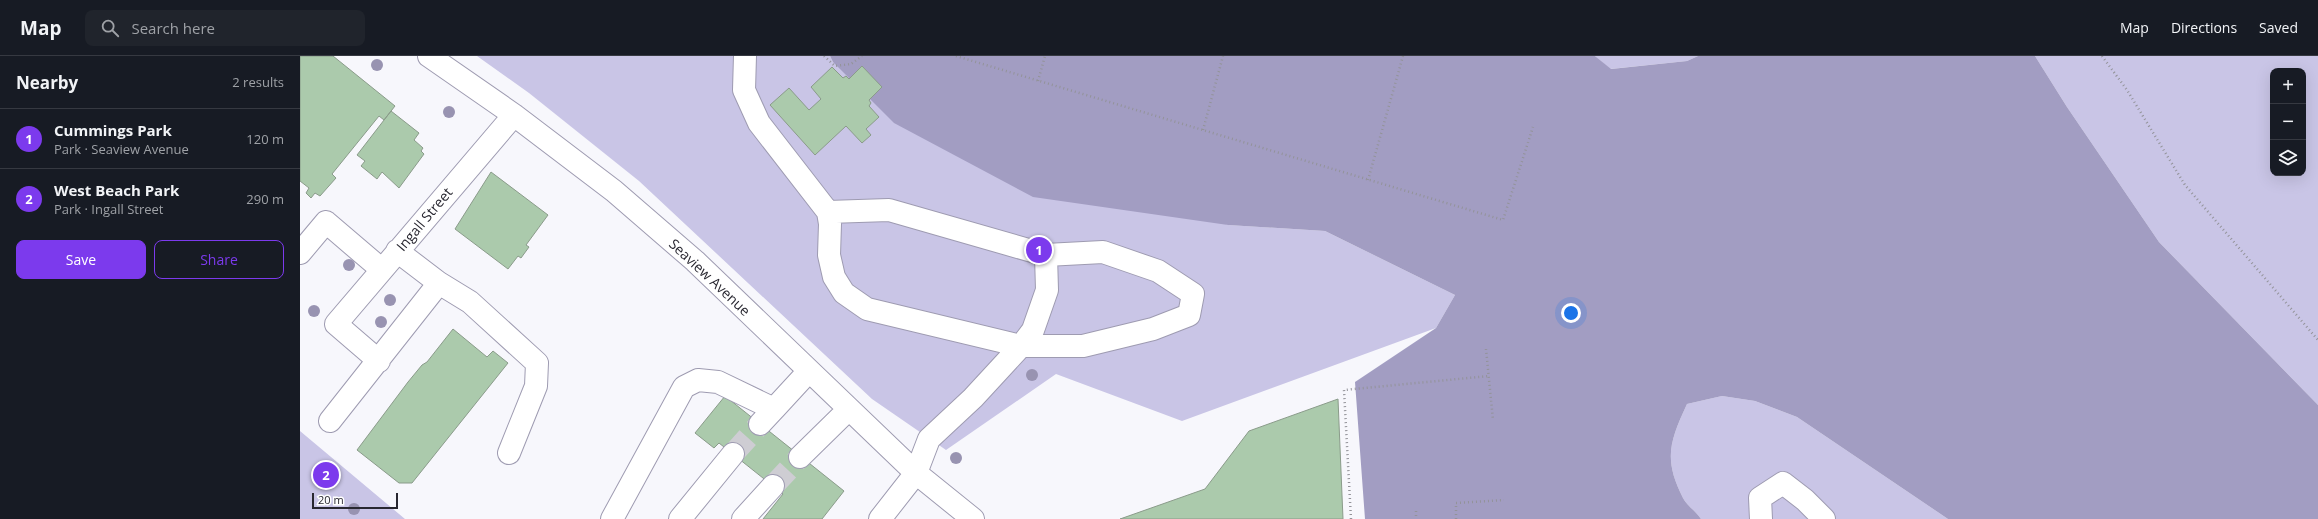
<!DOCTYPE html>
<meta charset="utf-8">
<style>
:root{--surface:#171b24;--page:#20242c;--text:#f1f3f6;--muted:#9ea1a6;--line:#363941;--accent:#7c3aed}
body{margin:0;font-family:"Open Sans",sans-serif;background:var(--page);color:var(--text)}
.controls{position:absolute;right:12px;top:12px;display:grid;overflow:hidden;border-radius:8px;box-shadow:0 4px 16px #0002}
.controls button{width:36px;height:36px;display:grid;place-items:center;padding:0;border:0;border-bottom:1px solid var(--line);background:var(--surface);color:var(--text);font:20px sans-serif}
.scale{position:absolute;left:12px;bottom:10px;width:86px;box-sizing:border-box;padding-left:4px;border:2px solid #282730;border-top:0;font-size:11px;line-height:14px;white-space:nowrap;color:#282730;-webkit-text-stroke:3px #fff;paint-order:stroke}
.you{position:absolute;left:1271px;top:257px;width:14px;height:14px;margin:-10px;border:3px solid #fff;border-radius:50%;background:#1a73e8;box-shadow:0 0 0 6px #1a73e833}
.badge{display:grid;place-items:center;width:26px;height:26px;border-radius:50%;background:var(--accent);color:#fff;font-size:13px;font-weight:700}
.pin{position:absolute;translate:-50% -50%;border:2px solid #fff;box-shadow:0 1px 4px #0006}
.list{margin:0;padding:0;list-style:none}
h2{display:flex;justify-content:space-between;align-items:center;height:52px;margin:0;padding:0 16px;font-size:17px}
h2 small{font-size:13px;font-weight:400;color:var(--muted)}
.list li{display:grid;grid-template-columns:26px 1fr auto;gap:12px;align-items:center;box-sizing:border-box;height:60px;padding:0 16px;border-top:1px solid var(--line)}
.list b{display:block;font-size:15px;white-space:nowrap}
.list p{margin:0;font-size:13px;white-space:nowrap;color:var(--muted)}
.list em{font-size:13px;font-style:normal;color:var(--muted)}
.actions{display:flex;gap:8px;padding:12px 16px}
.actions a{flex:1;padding:9px 0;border:1px solid var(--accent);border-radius:8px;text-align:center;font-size:14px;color:var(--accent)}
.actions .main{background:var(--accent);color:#fff}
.icon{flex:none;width:22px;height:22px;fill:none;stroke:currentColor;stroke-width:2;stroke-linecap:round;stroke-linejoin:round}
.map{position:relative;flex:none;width:2018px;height:463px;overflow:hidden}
header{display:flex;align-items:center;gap:24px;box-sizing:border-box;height:56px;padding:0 20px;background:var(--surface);border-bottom:1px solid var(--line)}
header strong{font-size:19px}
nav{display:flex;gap:22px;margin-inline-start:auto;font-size:14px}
.search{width:280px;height:36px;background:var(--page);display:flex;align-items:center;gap:10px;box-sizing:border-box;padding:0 14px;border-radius:8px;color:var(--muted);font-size:15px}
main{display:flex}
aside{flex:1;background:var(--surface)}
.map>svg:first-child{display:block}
.green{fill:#c9c5e6;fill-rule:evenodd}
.water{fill:#a29dc2}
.building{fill:#abcaac;stroke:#8a9b8a}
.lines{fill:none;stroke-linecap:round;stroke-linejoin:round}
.minor-tunnel{stroke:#cecdd3;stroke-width:22;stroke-dasharray:22 11;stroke-linecap:butt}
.minor-casing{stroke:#9e9bb1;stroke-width:24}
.path{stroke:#939399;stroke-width:2.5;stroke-dasharray:1 3;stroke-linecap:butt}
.minor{stroke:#fff;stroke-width:22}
.tree{fill:#9893b1}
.labels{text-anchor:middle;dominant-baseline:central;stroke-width:3.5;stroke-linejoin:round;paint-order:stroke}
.street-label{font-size:14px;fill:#282730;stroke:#fff}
</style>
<header>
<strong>Map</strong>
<div class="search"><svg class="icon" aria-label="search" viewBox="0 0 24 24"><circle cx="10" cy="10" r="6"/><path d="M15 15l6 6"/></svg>Search here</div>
<nav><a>Map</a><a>Directions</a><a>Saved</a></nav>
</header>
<main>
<aside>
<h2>Nearby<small>2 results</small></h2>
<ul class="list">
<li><span class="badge">1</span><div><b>Cummings Park</b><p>Park · Seaview Avenue</p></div><em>120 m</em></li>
<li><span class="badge">2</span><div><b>West Beach Park</b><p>Park · Ingall Street</p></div><em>290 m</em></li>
</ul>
<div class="actions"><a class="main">Save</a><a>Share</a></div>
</aside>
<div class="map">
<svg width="2018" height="463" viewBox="0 0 2018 463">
<rect width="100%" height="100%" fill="#f7f7fc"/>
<!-- green -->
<path class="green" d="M 177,0 L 530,0 L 533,6 L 928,169 L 1025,175 L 1155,239 L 1136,272 L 882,365 L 756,318 L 646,394 L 572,343 L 339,125 L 229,37 Z
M 1295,0 L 1398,0 L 1387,5 L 1310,13 Z
M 1735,0 L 2018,0 L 2018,349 L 1859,186 L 1767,51 ZM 1973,15 L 2003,15 L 2003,117 L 1973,117 Z
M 1422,340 L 1455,345 L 1497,361 L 1648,463 L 1401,463 C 1396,455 1387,450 1383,442 C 1363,403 1370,385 1387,348 Z
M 0,375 L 105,463 L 0,463 Z"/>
<!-- water -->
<path class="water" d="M 530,0 L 1295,0 L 1311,13 L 1387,5 L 1398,0 L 1735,0 L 1767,51 L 1859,186 L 2018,349 L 2018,463 L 1648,463 L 1497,361 L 1455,345 L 1422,340 L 1387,348 C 1370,385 1363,403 1383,442 C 1387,450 1396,455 1401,463 L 1065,463 L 1055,326 L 1136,272 L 1155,239 L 1025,175 L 928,169 L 733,141 L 594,67 L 533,6 Z"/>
<!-- building -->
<path class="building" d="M 0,0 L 33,0 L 95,50 L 84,64 L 79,60 L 32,118 L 36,122 L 20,140 L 15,137 L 11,142 L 6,137 L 9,132 L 0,125 Z
M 562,10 L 582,31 L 569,44 L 571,47 L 569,50 L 579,61 L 566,73 L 571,79 L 562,87 L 546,70 L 515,99 L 470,49 L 489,32 L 509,54 L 521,43 L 511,31 L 532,11 L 543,22 L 546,20 L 549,23 Z
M 91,55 L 119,77 L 114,84 L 123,92 L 121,95 L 124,98 L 99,132 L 82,116 L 77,123 L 61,110 L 65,105 L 57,99 Z
M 191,116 L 248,159 L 226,189 L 229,191 L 221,202 L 218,200 L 208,213 L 155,173 Z
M 153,273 L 187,301 L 193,295 L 208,307 L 112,427 L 99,427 L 57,394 L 108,326 L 122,309 L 127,306 Z
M 425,340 L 544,435 L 522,463 L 463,463 L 483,438 L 419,387 L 414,392 L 395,377 Z
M 1038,343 L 1043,463 L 820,463 L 905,433 L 949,375 Z"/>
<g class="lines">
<!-- minor-tunnel -->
<path class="minor-tunnel" d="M 433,398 L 460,368
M 473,430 L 500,401"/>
<defs>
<path id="minor" d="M 129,0 L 214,59 L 314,135 L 395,205 L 616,417 L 673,463
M 445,0 L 444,34 L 459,67 L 528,156
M 97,195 L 139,227 L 170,246 L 237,307 L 236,330 L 209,397
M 0,197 L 26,166 L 81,213
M 79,305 L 36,268 L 214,59
M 30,365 L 139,227
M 460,368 L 474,353
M 500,401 L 549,353
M 312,463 L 384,331 L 398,324 L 418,326 L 474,353 L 509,315
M 380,463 L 433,398
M 443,463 L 473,430
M 580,463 L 616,417 L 629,383 L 673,342 L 721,290 L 733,274 L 747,234 L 746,199 L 589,154 L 528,156 L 530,168 L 529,199 L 534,221 L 544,237 L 567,253 L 721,290 L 783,290 L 853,273 L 889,259 L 893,238 L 858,215 L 803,196 L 746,199
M 1461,463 L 1460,442 L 1483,427 L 1505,444 L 1524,463"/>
</defs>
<!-- minor casing -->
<use href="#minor" class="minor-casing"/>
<!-- path -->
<path class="path" d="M 524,0 L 535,10 L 551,8 L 562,0
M 656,0 L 1203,164 L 1233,71
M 1802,0 L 1827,34 L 1885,129 L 2018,284
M 738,25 L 745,0
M 903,74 L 923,0
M 1068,124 L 1103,0
M 1186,293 L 1193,364
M 1116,455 L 1116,463
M 1051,463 L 1044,334 L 1189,320
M 1156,463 L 1156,447 L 1204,444"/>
<!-- minor -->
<use href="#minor" class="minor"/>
</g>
<!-- trees -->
<g class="tree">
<circle cx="77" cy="9" r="6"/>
<circle cx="149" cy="56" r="6"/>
<circle cx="49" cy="209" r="6"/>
<circle cx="90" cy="244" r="6"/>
<circle cx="14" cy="255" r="6"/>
<circle cx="81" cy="266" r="6"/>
<circle cx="732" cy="319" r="6"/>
<circle cx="656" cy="402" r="6"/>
<circle cx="54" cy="453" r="6"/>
</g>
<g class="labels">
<!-- street labels -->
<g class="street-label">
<text transform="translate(124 163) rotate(-50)">Ingall Street</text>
<text transform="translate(410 221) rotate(43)">Seaview Avenue</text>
</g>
</g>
</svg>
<div class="controls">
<button>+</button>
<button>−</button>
<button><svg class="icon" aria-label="layers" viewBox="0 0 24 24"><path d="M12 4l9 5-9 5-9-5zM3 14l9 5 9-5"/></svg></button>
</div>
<div class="scale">20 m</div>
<div class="you"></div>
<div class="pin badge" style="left:739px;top:194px">1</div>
<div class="pin badge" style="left:26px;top:419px">2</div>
</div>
</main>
